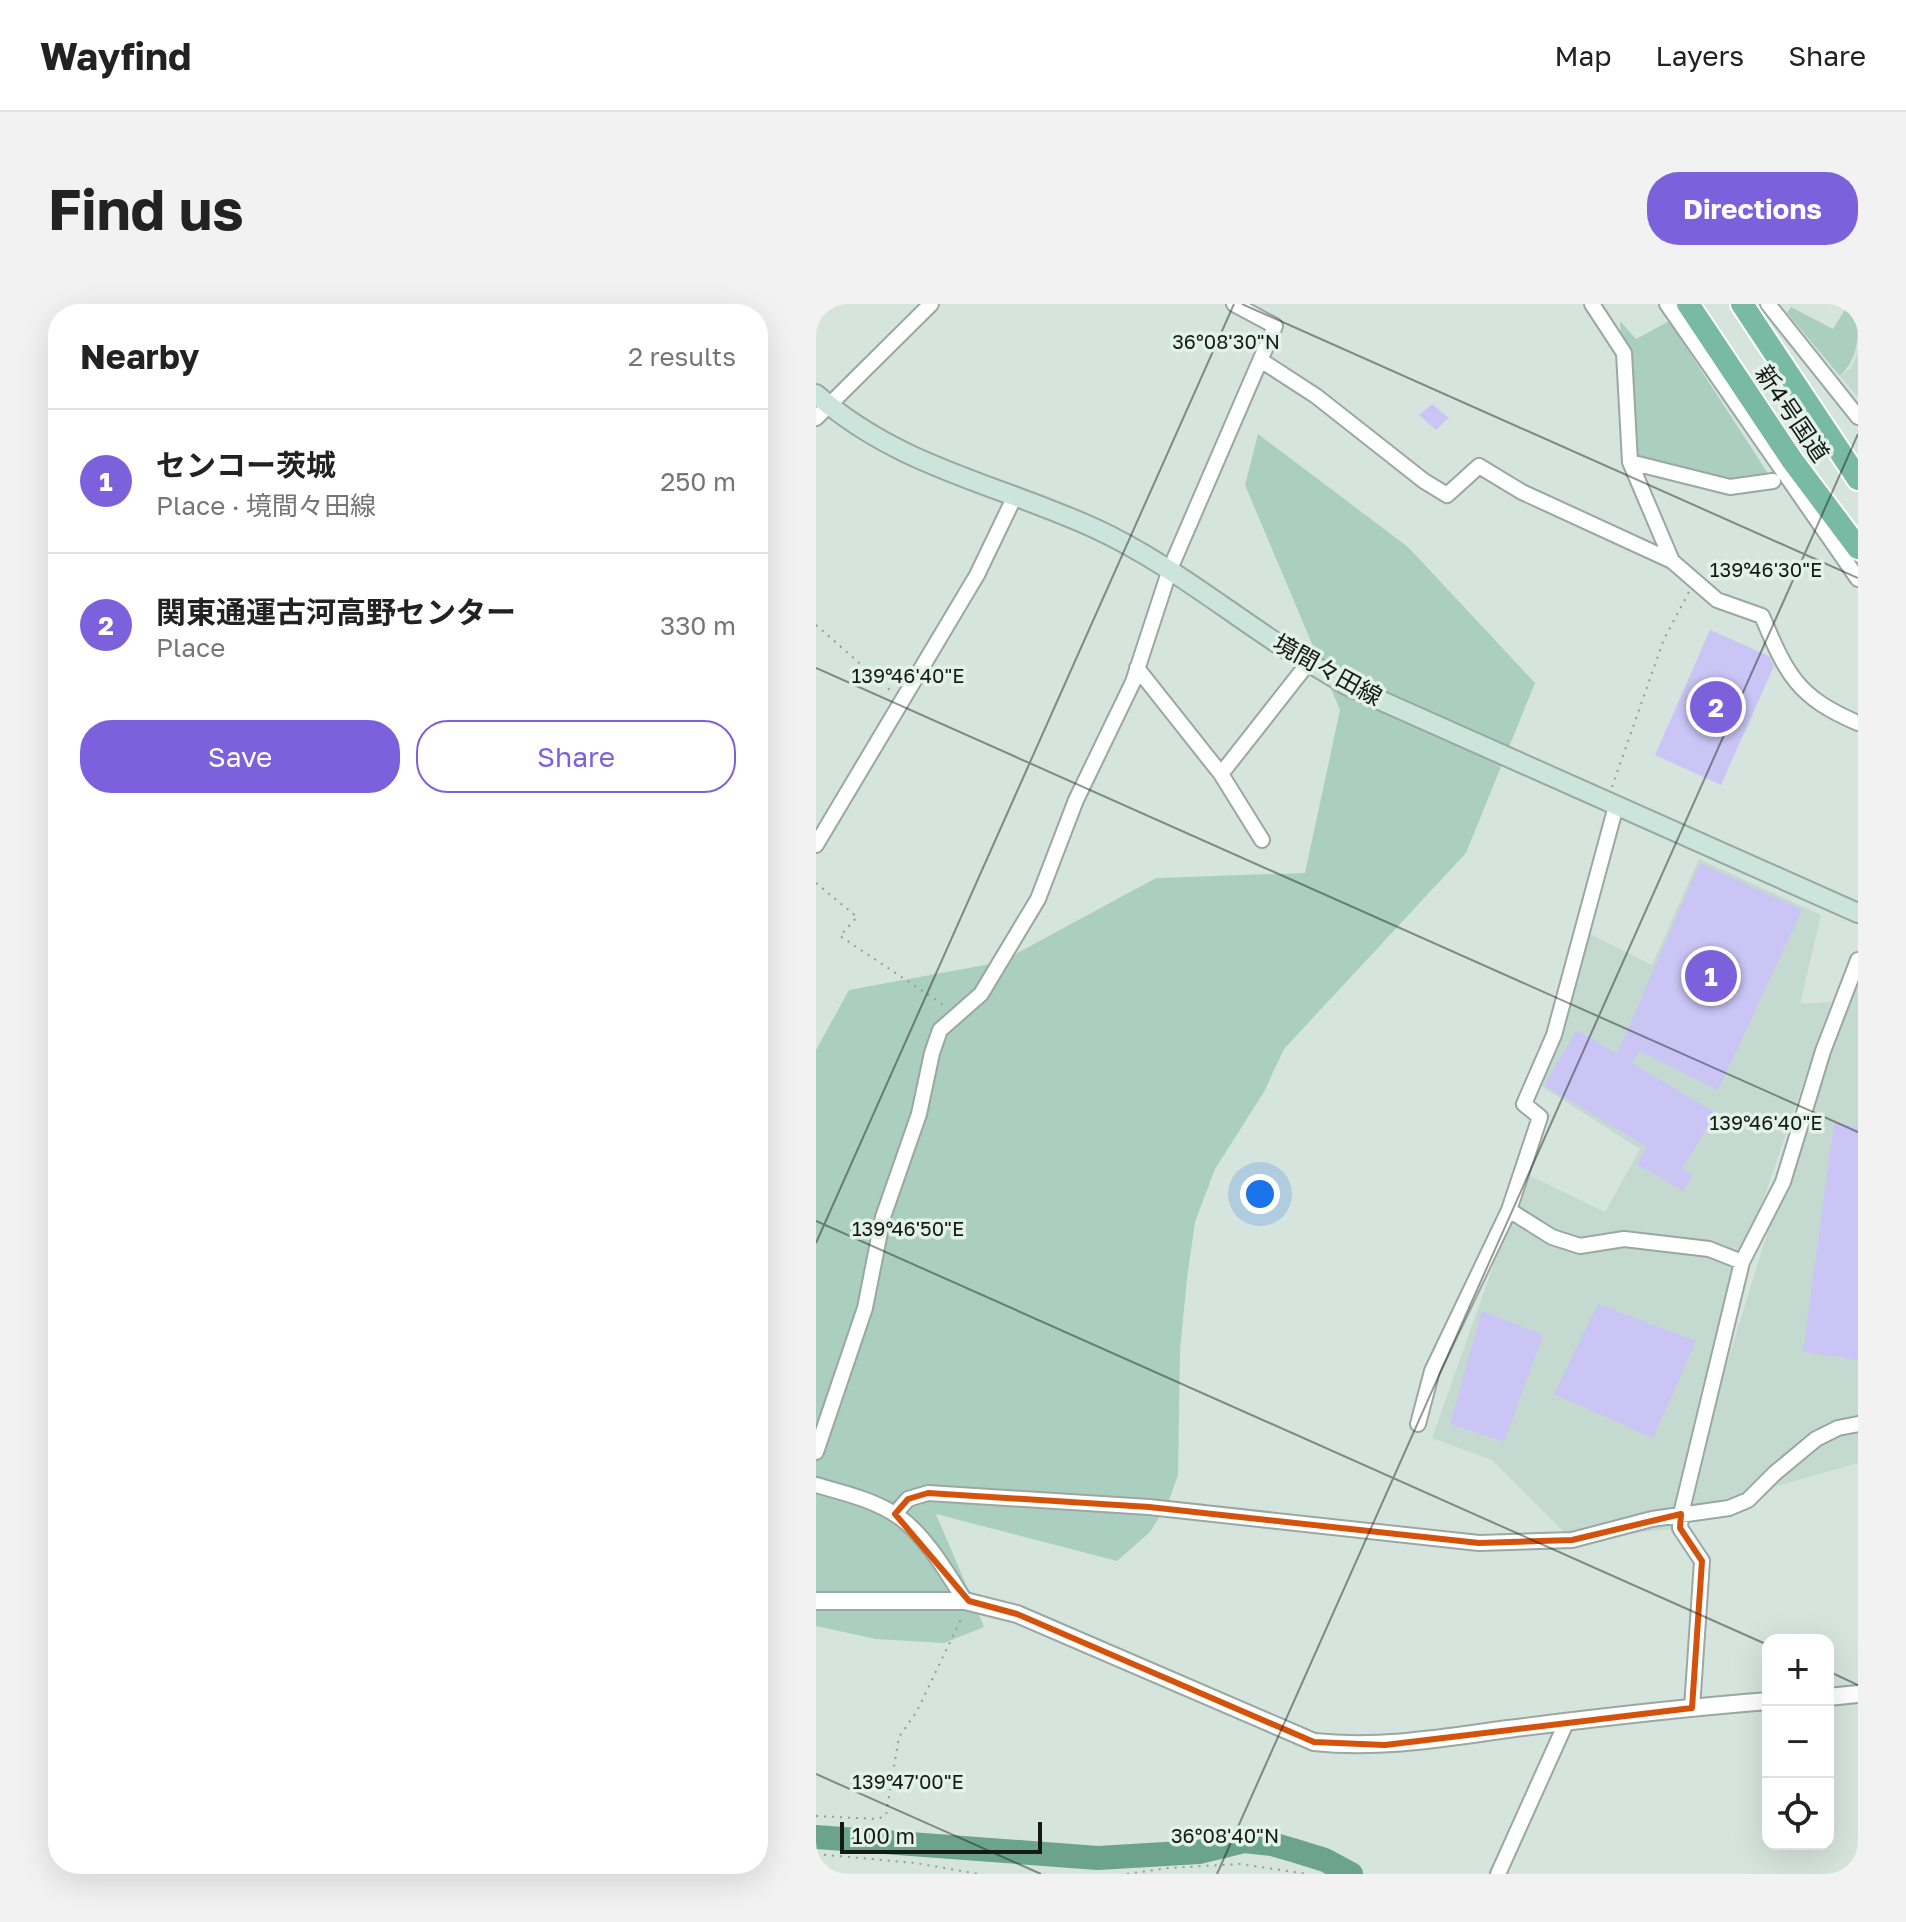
<!DOCTYPE html>
<meta charset="utf-8">
<style>
:root{--surface:#fff;--page:#f2f2f2;--text:#222;--muted:#767676;--line:#e0e0e0;--accent:#7d60db}
body{margin:0;font-family:"Golos Text","Noto Sans JP",sans-serif;background:var(--page);color:var(--text)}
.controls{position:absolute;right:24px;bottom:24px;display:grid;overflow:hidden;border-radius:16px;box-shadow:0 8px 32px #0002}
.controls button{width:72px;height:72px;display:grid;place-items:center;padding:0;border:0;border-bottom:2px solid var(--line);background:var(--surface);color:var(--text);font:40px sans-serif}
.scale{position:absolute;left:24px;bottom:20px;width:202px;box-sizing:border-box;padding-left:8px;border:4px solid #151a18;border-top:0;font-size:22px;line-height:28px;white-space:nowrap;color:#151a18;-webkit-text-stroke:6px #e3f1eb;paint-order:stroke}
.you{position:absolute;left:444px;top:890px;width:28px;height:28px;margin:-20px;border:6px solid #fff;border-radius:50%;background:#1a73e8;box-shadow:0 0 0 12px #1a73e833}
.badge{display:grid;place-items:center;width:52px;height:52px;border-radius:50%;background:var(--accent);color:#fff;font-size:26px;font-weight:700}
.pin{position:absolute;translate:-50% -50%;border:4px solid #fff;box-shadow:0 2px 8px #0006}
.list{margin:0;padding:0;list-style:none}
h2{display:flex;justify-content:space-between;align-items:center;height:104px;margin:0;padding:0 32px;font-size:34px}
h2 small{font-size:26px;font-weight:400;color:var(--muted)}
.list li{display:grid;grid-template-columns:52px 1fr auto;gap:24px;align-items:center;box-sizing:border-box;height:144px;padding:0 32px;border-top:2px solid var(--line)}
.list b{display:block;font-size:30px;white-space:nowrap}
.list p{margin:0;font-size:26px;white-space:nowrap;color:var(--muted)}
.list em{font-size:26px;font-style:normal;color:var(--muted)}
.actions{display:flex;gap:16px;padding:24px 32px}
.actions a{flex:1;padding:18px 0;border:2px solid var(--accent);border-radius:32px;text-align:center;font-size:28px;color:var(--accent)}
.actions .main{background:var(--accent);color:#fff}
.icon{flex:none;width:44px;height:44px;fill:none;stroke:currentColor;stroke-width:2;stroke-linecap:round;stroke-linejoin:round}
.map{position:relative;flex:none;width:1042px;height:1570px;overflow:hidden;border-radius:32px}
header{display:flex;align-items:center;gap:48px;box-sizing:border-box;height:112px;padding:0 40px;background:var(--surface);border-bottom:2px solid var(--line)}
header strong{font-size:38px}
nav{display:flex;gap:44px;margin-inline-start:auto;font-size:28px}
.intro{display:flex;align-items:center;justify-content:space-between;box-sizing:border-box;height:192px;padding:0 48px}
h1{margin:0;font-size:56px}
.button{padding:20px 36px;border-radius:32px;background:var(--accent);color:#fff;font-size:28px;font-weight:700}
main{display:flex;gap:48px;padding:0 48px}
aside{flex:1;background:var(--surface);border-radius:32px;box-shadow:0 8px 32px #0002}
.map>svg:first-child{display:block}
.built{fill:#c4dad1}
.green{fill:#aacfc0}
.water{fill:#6ca38f}
.lines{fill:none;stroke-linecap:round;stroke-linejoin:round}
.river{stroke:#6ca38f;stroke-width:24}
.building{fill:#cbc5f5}
.minor-casing{stroke:#9aa7a2;stroke-width:18}
.tertiary-casing{stroke:#9aa7a2;stroke-width:20}
.secondary-casing{stroke:#9aa7a2;stroke-width:22}
.trunk-casing{stroke:#fff;stroke-width:26}
.path{stroke:#939e99;stroke-width:2;stroke-dasharray:2 6;stroke-linecap:butt}
.minor{stroke:#fff;stroke-width:14}
.tertiary{stroke:#fff;stroke-width:16}
.secondary{stroke:#cce5dc;stroke-width:18}
.trunk{stroke:#78baa3;stroke-width:22}
.marked{fill:none;stroke:#d3530d;stroke-width:6;stroke-linejoin:round}
.ticks{fill:none;stroke:#151a18;stroke-width:2;stroke-opacity:0.45}
.labels{text-anchor:middle;dominant-baseline:central;stroke-width:7;stroke-linejoin:round;paint-order:stroke}
.street-label{font-size:24px;fill:#151a18;stroke:#e3f1eb}
.ticks-label{font-size:20px;text-anchor:middle;fill:#151a18;stroke:#e3f1eb;stroke-width:7;stroke-linejoin:round;paint-order:stroke}
</style>
<header>
<strong>Wayfind</strong>
<nav><a>Map</a><a>Layers</a><a>Share</a></nav>
</header>
<div class="intro"><h1>Find us</h1><a class="button">Directions</a></div>
<main>
<aside>
<h2>Nearby<small>2 results</small></h2>
<ul class="list">
<li><span class="badge">1</span><div><b>センコー茨城</b><p>Place · 境間々田線</p></div><em>250 m</em></li>
<li><span class="badge">2</span><div><b>関東通運古河高野センター</b><p>Place</p></div><em>330 m</em></li>
</ul>
<div class="actions"><a class="main">Save</a><a>Share</a></div>
</aside>
<div class="map">
<svg width="1042" height="1570" viewBox="0 0 1042 1570">
<rect width="100%" height="100%" fill="#d6e4de"/>
<!-- built -->
<path class="built" d="M 1042,49 L 1042,93 L 1024,72 L 1035,64 Z
M 883,555 L 1005,611 L 984,700 L 1015,698 L 926,958 L 878,1167 L 1007,747 L 1042,656 L 1042,1159 L 867,1209 L 864,1224 L 756,1236 L 676,1156 L 616,1134 L 710,870 L 789,908 L 824,845 L 725,782 L 772,629 L 836,661 Z"/>
<!-- green -->
<path class="green" d="M 975,3 L 1017,25 L 1030,4 L 1042,11 C 1042,37 1042,54 1024,72 L 971,9 Z
M 804,17 L 820,35 L 853,17 L 957,177 L 914,183 L 814,158 Z
M 442,130 L 592,243 L 719,379 L 650,549 L 468,745 L 448,788 L 399,865 L 379,918 L 371,974 L 364,1046 L 362,1171 L 352,1199 L 334,1228 L 301,1257 L 120,1210 L 168,1323 L 128,1339 L 60,1335 L 0,1322 L 0,746 L 33,686 L 185,658 L 340,574 L 489,569 L 524,406 L 429,181 Z"/>
<!-- water -->
<path class="water" d="M 457,1536 L 511,1552 L 545,1570 L 525,1570 L 507,1560 L 455,1544 Z"/>
<g class="lines">
<!-- river -->
<path class="river" d="M 0,1533 L 282,1554 L 383,1548 L 428,1537 L 456,1540 L 480,1547 L 509,1556 L 535,1570"/>
</g>
<!-- building -->
<path class="building" d="M 616,100 L 633,114 L 620,126 L 603,111 Z
M 894,326 L 953,352 L 958,362 L 905,481 L 839,451 Z
M 884,559 L 986,606 L 902,786 L 823,747 L 816,759 L 900,809 L 866,865 L 877,871 L 867,887 L 821,860 L 831,843 L 728,781 L 761,726 L 801,750 Z
M 1018,819 L 1042,823 L 1042,1056 L 987,1048 Z
M 782,1000 L 880,1037 L 837,1134 L 738,1090 Z
M 666,1007 L 727,1031 L 688,1138 L 634,1120 Z"/>
<g class="lines">
<defs>
<path id="minor" d="M 776,0 L 808,49 L 814,158 L 856,257
M 851,0 L 1042,275
M 952,0 L 1042,113
M 446,57 L 500,92 L 608,177 L 631,191 L 663,162 L 706,188 L 856,257 L 901,296 L 946,312 C 971,371 981,393 1042,419
M 0,114 L 115,0
M 814,158 L 914,183 L 957,177
M 321,364 L 405,470 L 493,358
M 405,470 L 446,536
M 0,541 L 161,271 L 198,194
M 693,906 L 736,933 L 764,942 L 808,935 L 893,945 L 926,958
M 602,1120 L 616,1067 L 693,906 L 724,813 L 708,800 L 738,731 L 800,502
M 0,1148 L 49,1004 L 67,913 L 103,810 L 116,749 L 124,726 L 165,690 L 222,595 L 260,496 L 317,378 L 354,265 L 459,22 L 418,0
M 0,1181 C 28,1189 59,1196 83,1213 C 109,1231 132,1270 149,1297
M 79,1210 L 92,1195 L 112,1189 L 333,1203 L 663,1239 L 756,1236 L 836,1215 L 913,1204 L 932,1196 L 959,1169 L 1000,1135 L 1022,1124 L 1042,1120
M 876,1404 L 886,1257 L 864,1224 L 865,1210 L 926,958 L 967,878 L 1007,747 L 1042,656
M 682,1570 L 750,1419"/>
<path id="tertiary" d="M 0,1297 L 149,1297 L 201,1310 L 498,1438 C 564,1445 627,1434 692,1425 C 778,1414 865,1404 952,1397
M 1012,1393 L 1042,1390"/>
<path id="secondary" d="M 0,90 C 82,163 182,180 278,224 C 348,256 408,305 473,347 C 492,358 511,369 530,381 L 1042,609"/>
<path id="trunk" d="M 872,0 L 976,156 L 1042,244
M 926,0 L 1042,175"/>
</defs>
<!-- minor casing -->
<use href="#minor" class="minor-casing"/>
<!-- tertiary casing -->
<use href="#tertiary" class="tertiary-casing"/>
<!-- secondary casing -->
<use href="#secondary" class="secondary-casing"/>
<!-- trunk casing -->
<use href="#trunk" class="trunk-casing"/>
<!-- path -->
<path class="path" d="M 0,321 L 74,386
M 796,483 L 848,335 L 873,288
M 0,579 L 41,613 L 24,632 L 129,702
M 0,1512 L 62,1515 L 70,1511 L 83,1433 L 101,1407 L 146,1313
M 0,1550 L 99,1559 L 163,1570
M 311,1570 L 352,1564 L 424,1560 L 492,1570"/>
<!-- minor -->
<use href="#minor" class="minor"/>
<!-- tertiary -->
<use href="#tertiary" class="tertiary"/>
<!-- secondary -->
<use href="#secondary" class="secondary"/>
<!-- trunk -->
<use href="#trunk" class="trunk"/>
</g>
<!-- marked area -->
<path class="marked" d="M 112,1189 L 333,1203 L 663,1239 L 756,1236 L 865,1210 L 864,1224 L 886,1257 L 876,1404 L 569,1441 L 498,1438 L 201,1310 L 153,1297 L 79,1210 L 92,1195 Z"/>
<!-- ticks -->
<path class="ticks" d="M 426,0 L 1042,274M 0,364 L 1042,828M 0,917 L 952,1341M 0,939 L 418,0M 1012,1367 L 1042,1381M 0,1470 L 225,1570M 401,1570 L 1042,130"/>
<g class="labels">
<!-- street labels -->
<g class="street-label">
<text transform="translate(977 109) rotate(56)">新4号国道</text>
<text transform="translate(512 365) rotate(29)">境間々田線</text>
</g>
</g>
<g class="ticks-label">
<text x="410" y="45">36°08'30"N</text>
<text x="950" y="273">139°46'30"E</text>
<text x="92" y="379">139°46'40"E</text>
<text x="950" y="826">139°46'40"E</text>
<text x="92" y="932">139°46'50"E</text>
<text x="92" y="1485">139°47'00"E</text>
<text x="409" y="1539">36°08'40"N</text>
</g>
</svg>
<div class="controls">
<button>+</button>
<button>−</button>
<button><svg class="icon" aria-label="locate" viewBox="0 0 24 24"><circle cx="12" cy="12" r="6"/><path d="M12 2v4M12 18v4M2 12h4M18 12h4"/></svg></button>
</div>
<div class="scale">100 m</div>
<div class="you"></div>
<div class="pin badge" style="left:895px;top:672px">1</div>
<div class="pin badge" style="left:900px;top:403px">2</div>
</div>
</main>
